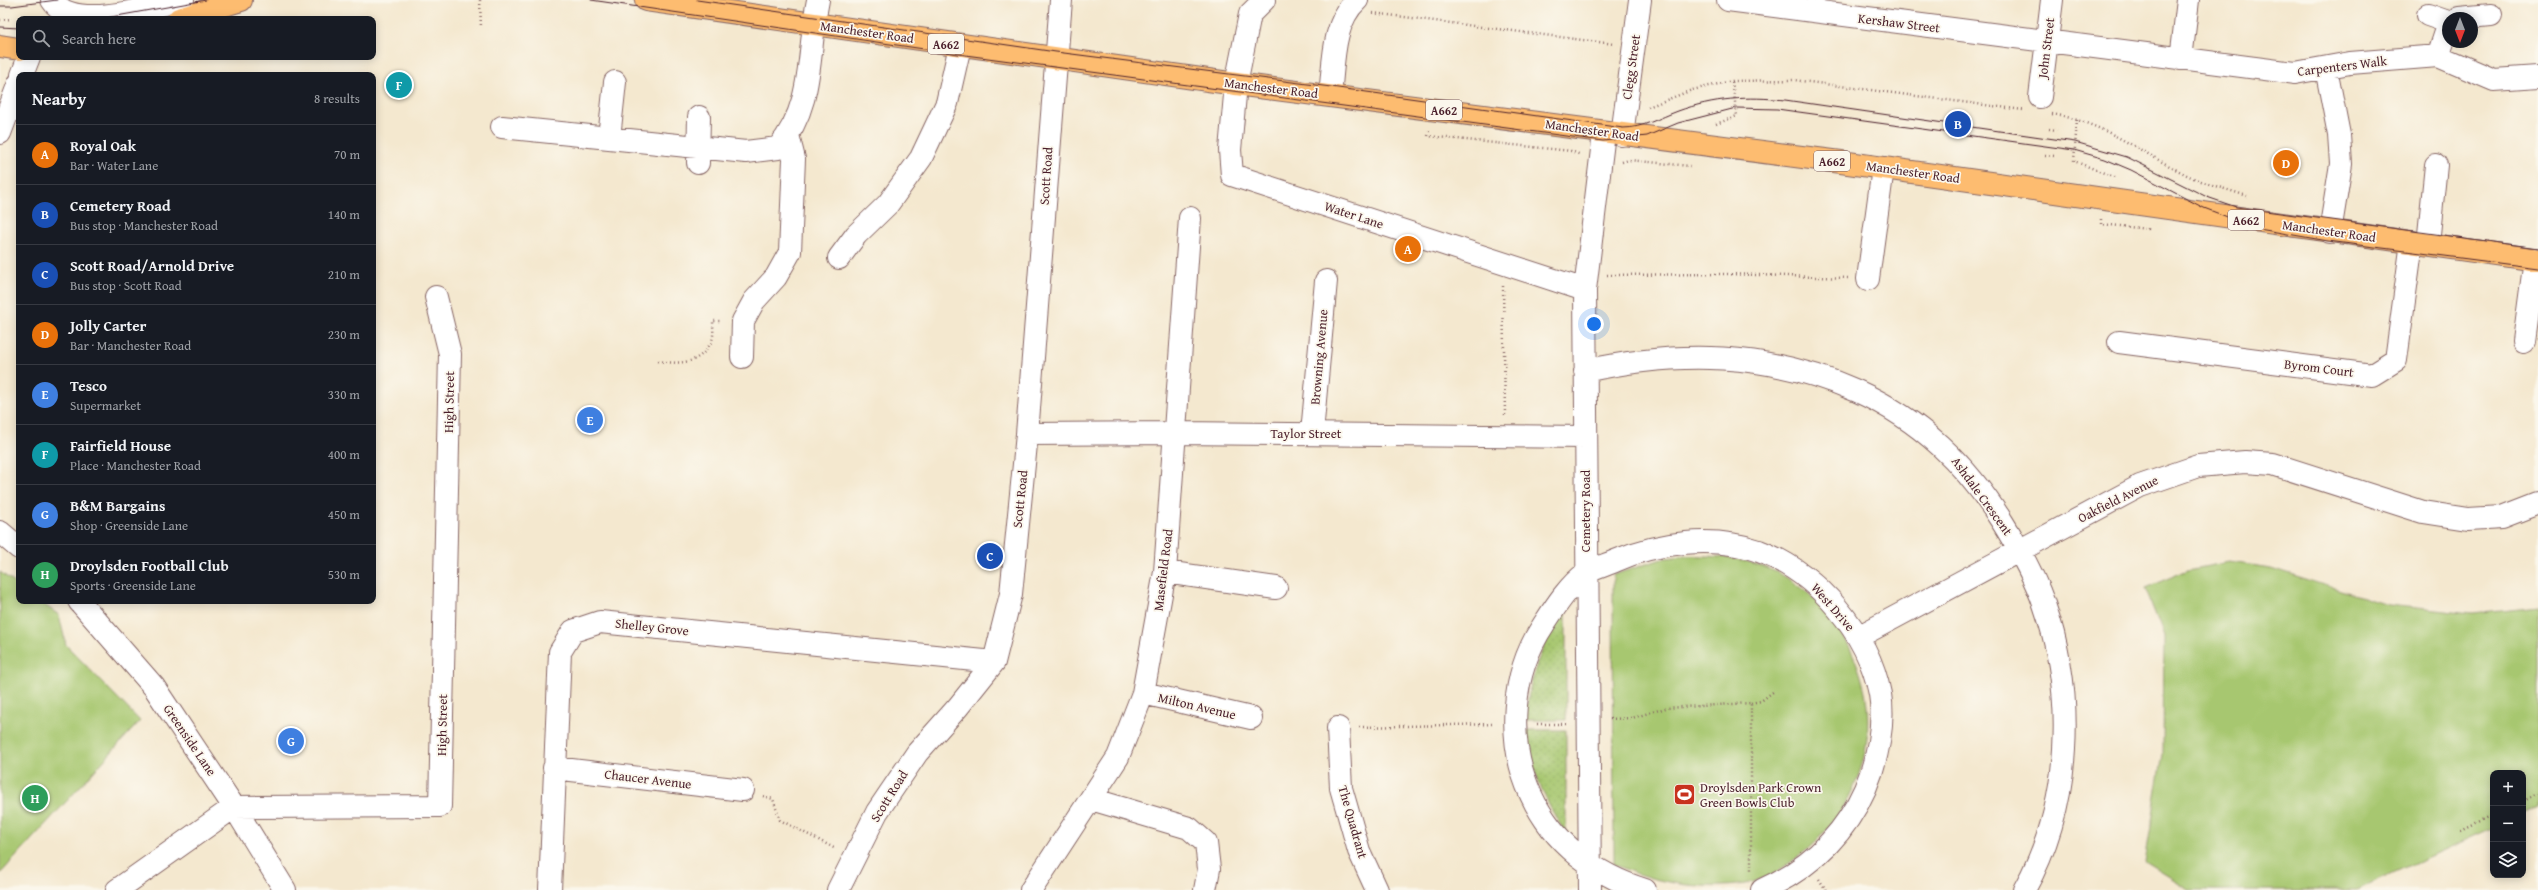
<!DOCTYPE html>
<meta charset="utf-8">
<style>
:root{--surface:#171b24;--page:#20242c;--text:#f1f3f6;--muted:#9ea1a6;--line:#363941;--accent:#c8321e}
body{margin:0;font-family:"Gentium Book Plus",serif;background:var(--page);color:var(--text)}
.controls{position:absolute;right:12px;bottom:12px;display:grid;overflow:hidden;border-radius:8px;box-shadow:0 2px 10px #0003}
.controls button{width:36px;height:36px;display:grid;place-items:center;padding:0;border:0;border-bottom:1px solid var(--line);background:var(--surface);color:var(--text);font:20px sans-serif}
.compass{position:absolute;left:2442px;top:12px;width:36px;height:36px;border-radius:50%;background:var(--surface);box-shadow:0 2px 10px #0003;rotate:180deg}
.you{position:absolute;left:1594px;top:324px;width:14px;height:14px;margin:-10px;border:3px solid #fff;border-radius:50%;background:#1a73e8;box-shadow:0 0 0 6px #1a73e833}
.badge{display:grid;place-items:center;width:26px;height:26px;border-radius:50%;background:var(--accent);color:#fff;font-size:13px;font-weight:700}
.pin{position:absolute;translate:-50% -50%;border:2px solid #fff;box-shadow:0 1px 4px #0006}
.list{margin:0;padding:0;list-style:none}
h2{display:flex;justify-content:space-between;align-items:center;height:52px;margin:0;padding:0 16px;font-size:17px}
h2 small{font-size:13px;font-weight:400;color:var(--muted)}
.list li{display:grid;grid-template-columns:26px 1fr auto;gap:12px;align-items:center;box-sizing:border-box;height:60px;padding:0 16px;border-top:1px solid var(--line)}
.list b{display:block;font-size:15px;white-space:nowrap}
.list p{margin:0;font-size:13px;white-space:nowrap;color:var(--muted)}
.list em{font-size:13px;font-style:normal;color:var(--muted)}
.icon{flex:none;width:22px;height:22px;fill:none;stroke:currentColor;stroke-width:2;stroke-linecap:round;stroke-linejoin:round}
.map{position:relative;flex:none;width:2538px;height:890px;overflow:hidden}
.search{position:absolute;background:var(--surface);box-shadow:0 2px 10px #0003;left:16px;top:16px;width:360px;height:44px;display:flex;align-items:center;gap:10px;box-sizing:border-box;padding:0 14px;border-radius:8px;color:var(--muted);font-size:15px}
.panel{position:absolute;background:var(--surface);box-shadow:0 2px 10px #0003;left:16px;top:72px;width:360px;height:532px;border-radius:8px}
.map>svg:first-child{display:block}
.grass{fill:url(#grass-dots);stroke:#78734e}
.park{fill:#a7c770;stroke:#78734e}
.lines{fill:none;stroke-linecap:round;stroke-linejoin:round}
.minor-casing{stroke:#866564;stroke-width:24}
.major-casing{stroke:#866564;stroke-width:24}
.path{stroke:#866564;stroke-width:2.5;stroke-dasharray:1 3;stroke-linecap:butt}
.minor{stroke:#fff;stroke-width:22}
.major{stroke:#fdbc6f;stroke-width:22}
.tram{stroke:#4a1f2b;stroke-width:1}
.labels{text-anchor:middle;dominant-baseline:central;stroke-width:3.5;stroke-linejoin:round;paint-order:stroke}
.shield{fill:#fbf7ec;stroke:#7f6065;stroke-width:1}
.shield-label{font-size:12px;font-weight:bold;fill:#4a1f2b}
.street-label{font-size:13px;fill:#4a1f2b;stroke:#fbf7ec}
.poi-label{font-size:13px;fill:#4a1f2b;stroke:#fbf7ec;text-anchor:start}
</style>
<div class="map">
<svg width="2538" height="890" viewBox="0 0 2538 890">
<defs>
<pattern id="grass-dots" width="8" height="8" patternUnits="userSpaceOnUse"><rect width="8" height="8" fill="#a7c770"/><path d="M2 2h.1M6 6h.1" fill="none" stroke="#91aa61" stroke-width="1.8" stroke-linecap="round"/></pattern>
</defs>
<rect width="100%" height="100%" fill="#fbf7ec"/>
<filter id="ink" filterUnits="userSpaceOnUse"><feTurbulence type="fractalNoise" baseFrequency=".025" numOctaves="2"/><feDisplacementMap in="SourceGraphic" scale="8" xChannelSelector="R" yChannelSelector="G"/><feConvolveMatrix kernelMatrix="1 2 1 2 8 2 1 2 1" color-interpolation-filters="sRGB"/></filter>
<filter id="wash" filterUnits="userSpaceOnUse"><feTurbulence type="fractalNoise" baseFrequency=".012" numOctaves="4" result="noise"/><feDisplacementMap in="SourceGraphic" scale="16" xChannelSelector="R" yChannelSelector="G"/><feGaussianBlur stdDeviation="0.9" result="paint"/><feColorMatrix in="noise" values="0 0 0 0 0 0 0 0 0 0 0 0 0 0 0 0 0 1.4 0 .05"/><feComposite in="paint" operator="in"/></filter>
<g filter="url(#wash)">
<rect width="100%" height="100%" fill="#f4e8cf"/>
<!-- grass -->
<path class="grass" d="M 1566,611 L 1566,720 L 1525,720 C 1529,681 1540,643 1566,611 Z
M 1526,730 L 1566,730 L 1566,834 C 1544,800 1531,770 1526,730 Z"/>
<!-- park -->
<path class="park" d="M 1685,556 C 1746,554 1794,569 1832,619 C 1886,692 1878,781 1814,843 C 1795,861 1771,878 1746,884 C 1701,890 1655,884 1614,864 L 1613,575 L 1665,558 Z
M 2229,562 L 2271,568 L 2388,605 L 2473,614 L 2538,607 L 2538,806 L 2523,813 L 2523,773 L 2493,773 L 2493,827 L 2356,890 L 2191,890 L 2145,862 L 2163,754 L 2164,636 L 2145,588 L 2188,570 Z
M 0,572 L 19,586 L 19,601 L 39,601 L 59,615 L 66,645 L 140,721 L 0,874 Z"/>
</g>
<g filter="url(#ink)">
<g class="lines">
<defs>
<path id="minor" d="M 52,0 C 73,33 152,6 183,0
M 1264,0 L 1250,14 L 1236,84 L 1230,150 L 1232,175 L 1585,290
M 1728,0 L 2295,73 L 2350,63 L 2438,56 L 2494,80 L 2538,77
M 2428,15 L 2448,22
M 2459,18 L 2491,15
M 2438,56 L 2448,26
M 2181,59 L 2188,0
M 2326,68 L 2339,135 L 2341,164 L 2330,232
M 22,75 L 29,57
M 1330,95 C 1334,63 1332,23 1357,0
M 2040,97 L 2052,0
M 502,127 L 746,152 L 778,148 C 815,104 807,53 818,0
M 0,133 L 19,83
M 1622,135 L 1640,0
M 609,138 L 615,82
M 698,163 L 699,117
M 2428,244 L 2436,165
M 839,258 L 856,235 L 888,204 L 921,158 L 947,103 L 960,46
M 1868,279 L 1883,168
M 2524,341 L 2535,259
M 2119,342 L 2372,375 L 2396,360 L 2412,242
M 742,357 L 743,321 L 754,301 L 776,277 L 790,252 L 794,159 L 788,135
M 1585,371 C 1679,350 1768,352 1857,391 C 1921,420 1966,464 2003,523 C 2019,549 2034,575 2044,604 C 2076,695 2072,805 2024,890
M 1312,433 L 1326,281
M 1027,434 L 1176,433 L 1585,437
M 0,532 L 19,548
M 1165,572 L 1276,588
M 79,601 L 154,687 L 234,807 L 285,890
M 1858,637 L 2140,486 L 2198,466 L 2245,462 L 2273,464 L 2423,512 L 2468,519 L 2502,517 L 2538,503
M 1143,693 L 1251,718
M 1338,728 L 1341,788 L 1359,851 L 1377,890
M 554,768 L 743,790
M 1091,799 L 1189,828 L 1206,843 L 1209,869 L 1205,890
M 117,890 L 234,807 L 440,806 L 450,354 L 436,297
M 550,890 L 560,652 L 573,631 L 600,622 L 994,662
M 838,890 L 877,812 L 917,753 L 958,707 L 994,662 L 1011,594 L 1027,434 L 1061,0
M 1031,890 L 1118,757 L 1143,693 L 1165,572 L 1190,218
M 1590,890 L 1585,290 L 1604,133
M 1645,890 C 1595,875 1553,843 1531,795 C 1506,741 1511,673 1544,624 C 1555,607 1569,585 1586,573 C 1595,568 1606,565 1615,561 C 1658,542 1713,535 1759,551 C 1818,573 1868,633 1880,694 C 1885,724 1877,761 1865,789 C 1844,836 1809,869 1762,890"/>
<path id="major" d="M 646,0 L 1236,84 L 1841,162 L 2538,260
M 179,19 L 241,0
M 0,46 L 19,49"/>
</defs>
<!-- minor casing -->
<use href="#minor" class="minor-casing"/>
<!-- major casing -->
<use href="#major" class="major-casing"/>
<!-- path -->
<path class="path" d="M 480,0 L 481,28
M 1373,13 L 1614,44
M 0,20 L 12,19
M 1648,107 L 1692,90 L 1732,81 L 1794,80 L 2023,110
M 2052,114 C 2102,122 2139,151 2183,173 C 2202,183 2226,189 2247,196
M 2077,120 L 2074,161 L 2114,177 L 2114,180
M 1716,124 L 1737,116 L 1732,81
M 2049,129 L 2057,130
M 1429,131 L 1428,136 L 1571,151 L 1581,155
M 2045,155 L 2055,156
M 1622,162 L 1629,160 L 1690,166
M 2101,219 L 2101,224 L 2148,229 L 2148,227
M 1607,275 L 1726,274 L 1848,278
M 1503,286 L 1505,415
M 658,361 C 683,365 702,363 712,340 C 714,335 713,326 713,321 L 722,321
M 1751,703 L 1761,701 L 1773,692
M 1610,719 L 1632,718 L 1666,708 L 1751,703 L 1751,871
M 1537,724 L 1568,724
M 1359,727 L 1494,724
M 763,796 L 773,799 L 780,820 L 836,849
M 2523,801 L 2538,794
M 2461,830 L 2493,815
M 1819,879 L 1826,890"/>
<!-- minor -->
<use href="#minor" class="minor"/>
<!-- major -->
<use href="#major" class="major"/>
<!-- tram -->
<path class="tram" d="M 591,0 L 958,54 L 1603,141 L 1647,136 L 1678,123 L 1736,108 L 1777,109 L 2074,150 L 2105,159 L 2131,170 L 2204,208 L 2259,229 L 2328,241 L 2538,268
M 697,0 L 1056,52 L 1331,87 L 1623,128 C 1643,128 1659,118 1678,111 C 1714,98 1747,96 1785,100 L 2075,142 L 2127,157 L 2207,197 L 2236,207 L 2538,248
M 0,6 L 12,6 L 57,0
M 100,19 L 206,0
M 0,27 L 19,28"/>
</g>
</g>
<!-- icons -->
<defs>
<symbol id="stadium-square" viewBox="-11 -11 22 22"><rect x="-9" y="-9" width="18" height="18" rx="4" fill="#c8321e" stroke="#fbf7ec"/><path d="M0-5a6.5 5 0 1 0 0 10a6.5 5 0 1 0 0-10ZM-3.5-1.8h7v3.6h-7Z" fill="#fff"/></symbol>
</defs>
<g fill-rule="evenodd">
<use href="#stadium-square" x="1672" y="782" width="25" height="25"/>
</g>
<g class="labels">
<!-- shield labels -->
<g class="shield">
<rect x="928" y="34" width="36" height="20" rx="3"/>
<rect x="1426" y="100" width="36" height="20" rx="3"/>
<rect x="1814" y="151" width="36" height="20" rx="3"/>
<rect x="2228" y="210" width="36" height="20" rx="3"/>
</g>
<g class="shield-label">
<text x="946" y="44">A662</text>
<text x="1444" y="110">A662</text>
<text x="1832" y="161">A662</text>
<text x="2246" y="220">A662</text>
</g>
<!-- street labels -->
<g class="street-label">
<text transform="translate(1899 23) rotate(7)">Kershaw Street</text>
<text transform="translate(867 32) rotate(8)">Manchester Road</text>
<text transform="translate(2046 48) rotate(-83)">John Street</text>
<text transform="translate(2342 66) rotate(-7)">Carpenters Walk</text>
<text transform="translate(1631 67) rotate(-82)">Clegg Street</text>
<text transform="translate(1271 88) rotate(7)">Manchester Road</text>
<text transform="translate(1592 130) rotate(8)">Manchester Road</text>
<text transform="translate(1913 172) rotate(8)">Manchester Road</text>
<text transform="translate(1046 176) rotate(-86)">Scott Road</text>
<text transform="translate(1354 215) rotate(18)">Water Lane</text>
<text transform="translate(2329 231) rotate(8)">Manchester Road</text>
<text transform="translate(1319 357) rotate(-85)">Browning Avenue</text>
<text transform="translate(2319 368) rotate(7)">Byrom Court</text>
<text transform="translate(449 402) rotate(-89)">High Street</text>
<text x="1306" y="433">Taylor Street</text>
<text transform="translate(1982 496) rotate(54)">Ashdale Crescent</text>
<text transform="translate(1020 499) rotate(-84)">Scott Road</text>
<text transform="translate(2118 499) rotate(-27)">Oakfield Avenue</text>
<text transform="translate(1585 511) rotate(-90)">Cemetery Road</text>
<text transform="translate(1163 570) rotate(-83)">Masefield Road</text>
<text transform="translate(1833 607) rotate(49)">West Drive</text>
<text transform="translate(652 627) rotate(6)">Shelley Grove</text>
<text transform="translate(1197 706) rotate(13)">Milton Avenue</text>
<text transform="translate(442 725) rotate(-89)">High Street</text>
<text transform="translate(190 740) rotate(56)">Greenside Lane</text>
<text transform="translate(648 779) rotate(7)">Chaucer Avenue</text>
<text transform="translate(889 796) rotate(-58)">Scott Road</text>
<text transform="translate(1353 822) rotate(74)">The Quadrant</text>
</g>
<!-- poi labels -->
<g class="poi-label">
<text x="1700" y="787">Droylsden Park Crown<tspan x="1700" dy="15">Green Bowls Club</tspan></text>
</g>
</g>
</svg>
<div class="controls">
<button>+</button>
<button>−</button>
<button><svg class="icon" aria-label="layers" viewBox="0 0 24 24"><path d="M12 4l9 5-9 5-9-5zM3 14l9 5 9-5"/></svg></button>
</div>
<svg class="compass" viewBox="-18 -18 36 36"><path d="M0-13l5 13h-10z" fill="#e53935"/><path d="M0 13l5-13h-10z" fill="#9ea1a6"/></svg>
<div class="you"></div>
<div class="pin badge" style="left:1408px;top:249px;background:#e8710a">A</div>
<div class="pin badge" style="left:1958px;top:124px;background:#1a4fb4">B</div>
<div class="pin badge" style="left:990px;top:556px;background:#1a4fb4">C</div>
<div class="pin badge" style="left:2286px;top:163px;background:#e8710a">D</div>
<div class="pin badge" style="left:590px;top:420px;background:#3f7fe0">E</div>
<div class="pin badge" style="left:399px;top:85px;background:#0f9aa8">F</div>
<div class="pin badge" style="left:291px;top:741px;background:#3f7fe0">G</div>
<div class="pin badge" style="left:35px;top:798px;background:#2e9e5b">H</div>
<div class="search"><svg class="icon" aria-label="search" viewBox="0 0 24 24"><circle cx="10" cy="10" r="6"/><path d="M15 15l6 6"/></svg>Search here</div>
<section class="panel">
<h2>Nearby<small>8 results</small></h2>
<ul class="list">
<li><span class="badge" style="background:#e8710a">A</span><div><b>Royal Oak</b><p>Bar · Water Lane</p></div><em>70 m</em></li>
<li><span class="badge" style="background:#1a4fb4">B</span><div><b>Cemetery Road</b><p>Bus stop · Manchester Road</p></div><em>140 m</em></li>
<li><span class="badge" style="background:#1a4fb4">C</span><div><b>Scott Road/Arnold Drive</b><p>Bus stop · Scott Road</p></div><em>210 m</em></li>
<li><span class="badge" style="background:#e8710a">D</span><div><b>Jolly Carter</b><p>Bar · Manchester Road</p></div><em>230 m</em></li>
<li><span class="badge" style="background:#3f7fe0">E</span><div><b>Tesco</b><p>Supermarket</p></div><em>330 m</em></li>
<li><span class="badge" style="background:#0f9aa8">F</span><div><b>Fairfield House</b><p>Place · Manchester Road</p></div><em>400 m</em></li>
<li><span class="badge" style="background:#3f7fe0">G</span><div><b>B&amp;M Bargains</b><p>Shop · Greenside Lane</p></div><em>450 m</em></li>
<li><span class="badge" style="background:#2e9e5b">H</span><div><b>Droylsden Football Club</b><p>Sports · Greenside Lane</p></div><em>530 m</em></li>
</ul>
</section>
</div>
